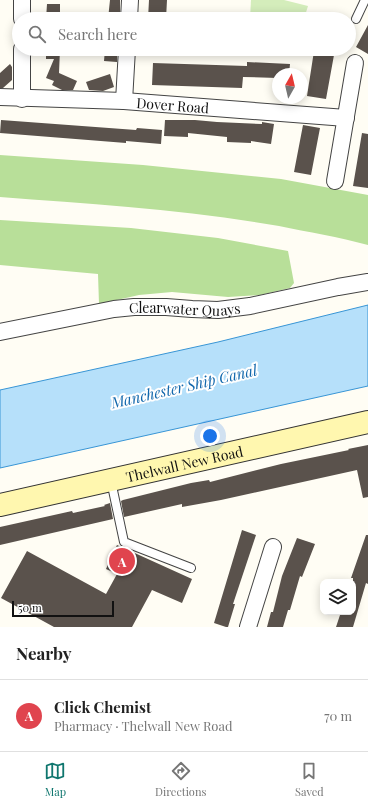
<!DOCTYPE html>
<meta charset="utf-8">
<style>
:root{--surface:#fff;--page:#f2f2f2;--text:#222;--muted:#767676;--line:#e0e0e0;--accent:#0f766e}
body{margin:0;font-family:"Playfair Display",serif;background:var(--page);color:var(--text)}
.controls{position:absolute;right:12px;bottom:12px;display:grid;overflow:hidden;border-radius:8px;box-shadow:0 2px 10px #0003}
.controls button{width:36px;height:36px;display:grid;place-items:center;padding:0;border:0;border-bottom:1px solid var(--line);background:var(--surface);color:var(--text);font:20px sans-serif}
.compass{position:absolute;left:272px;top:68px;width:36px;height:36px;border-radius:50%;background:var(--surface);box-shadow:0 2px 10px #0003;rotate:8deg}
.scale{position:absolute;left:12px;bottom:10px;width:102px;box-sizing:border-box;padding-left:4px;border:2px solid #111;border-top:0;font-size:11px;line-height:14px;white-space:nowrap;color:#111;-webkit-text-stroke:3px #fff;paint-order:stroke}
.you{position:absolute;left:210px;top:436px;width:14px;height:14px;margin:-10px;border:3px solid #fff;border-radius:50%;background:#1a73e8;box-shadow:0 0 0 6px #1a73e833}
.badge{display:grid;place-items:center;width:26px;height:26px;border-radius:50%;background:var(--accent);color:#fff;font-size:13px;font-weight:700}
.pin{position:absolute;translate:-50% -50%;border:2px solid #fff;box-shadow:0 1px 4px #0006}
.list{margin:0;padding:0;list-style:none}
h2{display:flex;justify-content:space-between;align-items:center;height:52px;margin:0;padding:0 16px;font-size:17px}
h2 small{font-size:13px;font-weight:400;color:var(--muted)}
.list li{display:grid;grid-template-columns:26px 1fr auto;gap:12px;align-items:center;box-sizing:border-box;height:72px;padding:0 16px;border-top:1px solid var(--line)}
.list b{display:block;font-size:15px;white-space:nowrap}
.list p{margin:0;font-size:13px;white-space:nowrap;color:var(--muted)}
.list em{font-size:13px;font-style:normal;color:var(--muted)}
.icon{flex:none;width:22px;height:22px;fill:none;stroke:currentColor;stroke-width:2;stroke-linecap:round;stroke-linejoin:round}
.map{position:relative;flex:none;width:368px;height:627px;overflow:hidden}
.search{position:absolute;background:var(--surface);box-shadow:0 2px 10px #0003;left:12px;right:12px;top:12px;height:44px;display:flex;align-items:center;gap:10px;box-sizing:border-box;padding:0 14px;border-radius:22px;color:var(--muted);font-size:15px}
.sheet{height:124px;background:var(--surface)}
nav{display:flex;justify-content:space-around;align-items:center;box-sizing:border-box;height:56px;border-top:1px solid var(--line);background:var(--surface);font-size:11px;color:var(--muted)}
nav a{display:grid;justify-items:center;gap:2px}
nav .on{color:var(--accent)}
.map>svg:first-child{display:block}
.green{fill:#d4edbb}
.forest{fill:#b8df99}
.water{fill:#b6e0fa;stroke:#3895d5}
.building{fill:#5a524c}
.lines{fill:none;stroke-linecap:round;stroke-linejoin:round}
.lane-casing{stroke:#444;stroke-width:10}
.street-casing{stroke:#444;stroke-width:18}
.secondary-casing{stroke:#333;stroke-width:24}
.lane{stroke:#fff;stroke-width:8}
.street{stroke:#fff;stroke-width:16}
.secondary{stroke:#fff7af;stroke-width:22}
.labels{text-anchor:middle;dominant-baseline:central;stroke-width:4;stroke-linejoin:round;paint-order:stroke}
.street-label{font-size:14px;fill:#111;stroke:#fff}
.water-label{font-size:15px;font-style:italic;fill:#1167ac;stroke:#fff}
</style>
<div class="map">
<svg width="368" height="627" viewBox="0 0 368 627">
<rect width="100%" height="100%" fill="#fffdf4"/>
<!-- green -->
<path class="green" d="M 251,0 L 284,0 L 308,6 L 304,19 L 250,19 Z"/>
<!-- forest -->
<path class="forest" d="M 0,155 L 143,165 L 281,179 L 368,195 L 368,245 C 339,237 308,232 279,226 C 187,210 93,204 0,197 Z
M 0,220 L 131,228 L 218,238 L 288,251 L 294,283 L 290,288 L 260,295 L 228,297 L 172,292 L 139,295 L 99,304 L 98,274 L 0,265 Z"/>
<!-- water -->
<path class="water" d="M 368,305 L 368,386 L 0,468 L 0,390 L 218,342 Z"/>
<!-- building -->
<path class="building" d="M 110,0 L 120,0 L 120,19 L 108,19 Z
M 149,0 L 167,0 L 166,19 L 148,19 Z
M 47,4 L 60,4 L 60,19 L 46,19 Z
M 368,25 L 368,54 L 356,47 Z
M 46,49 L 60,49 L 59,73 L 77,81 L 73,90 L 62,90 L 52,85 L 54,81 L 46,78 L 54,59 L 46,59 Z
M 105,49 L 117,49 L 117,62 L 104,61 Z
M 314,51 L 334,55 L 326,99 L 307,96 Z
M 247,62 L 290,64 L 289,74 L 278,74 L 278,78 L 243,77 L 242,88 L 152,85 L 153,63 L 247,66 Z
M 10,64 L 12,67 L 12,80 L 3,88 L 0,88 L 0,73 Z
M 110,74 L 114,87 L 103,91 L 89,90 L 86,82 Z
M 1,120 L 136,130 L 137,128 L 162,130 L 161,144 L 126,141 L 126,143 L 0,133 Z
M 165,120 L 195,120 L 217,122 L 262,124 L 262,122 L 274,124 L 271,144 L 251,141 L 251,143 L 227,142 L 227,137 L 188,133 L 188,137 L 164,136 Z
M 303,125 L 320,128 L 311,175 L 294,172 Z
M 362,133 L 368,134 L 368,188 L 353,186 Z
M 368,445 L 368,497 L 363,498 L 357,470 L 221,500 L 182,507 L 182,504 L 124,517 L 121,501 L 123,500 L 191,483 L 209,480 L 210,482 L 281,464 L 349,450 L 348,449 Z
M 110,503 L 113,519 L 0,545 L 0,527 L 72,511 L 73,513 L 105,506 L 104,505 Z
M 242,530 L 256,535 L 233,604 L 235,604 L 228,627 L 226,627 L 214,623 Z
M 366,535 L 368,535 L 368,584 L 366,583 L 353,627 L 336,627 L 341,612 L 353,612 L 353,578 L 351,578 Z
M 297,538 L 315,544 L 302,577 L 300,576 L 290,610 L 288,610 L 283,627 L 267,627 L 271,612 L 273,612 L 282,576 Z
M 117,545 L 192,579 L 182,603 L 152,590 L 132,627 L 54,627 L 1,598 L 27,551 L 106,594 L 117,574 L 106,569 Z"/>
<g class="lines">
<defs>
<path id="lane" d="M 356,19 L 365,0
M 111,481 L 124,542 L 191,568"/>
<g id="street">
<path d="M 22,19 L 22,0"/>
<path d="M 129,19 L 130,0"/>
<path id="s1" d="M 0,97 L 124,101 L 346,118"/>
<path d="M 22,99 L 22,49"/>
<path d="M 124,101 L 127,49"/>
<path d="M 335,181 L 355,63"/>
<path id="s2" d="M 0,332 L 114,309 L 134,307 L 166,307 L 192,309 L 218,310 L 250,306 L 338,287 L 368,282"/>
<path d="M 248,627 L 273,547"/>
</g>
<g id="secondary">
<path id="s3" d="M 0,505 L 368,422"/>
</g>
</defs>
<!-- lane casing -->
<use href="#lane" class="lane-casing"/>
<!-- street casing -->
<use href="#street" class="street-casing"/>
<!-- secondary casing -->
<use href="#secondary" class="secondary-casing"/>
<!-- lane -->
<use href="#lane" class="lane"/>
<!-- street -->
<use href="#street" class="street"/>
<!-- secondary -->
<use href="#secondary" class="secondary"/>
</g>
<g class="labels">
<!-- street labels -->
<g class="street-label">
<text stroke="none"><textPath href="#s1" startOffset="173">Dover Road</textPath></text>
<text stroke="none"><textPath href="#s2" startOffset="187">Clearwater Quays</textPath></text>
<text stroke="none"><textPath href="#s3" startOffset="189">Thelwall New Road</textPath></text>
</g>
<!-- water labels -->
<g class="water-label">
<text transform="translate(184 386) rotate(-13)">Manchester Ship Canal</text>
</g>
</g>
</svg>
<div class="controls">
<button><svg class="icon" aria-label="layers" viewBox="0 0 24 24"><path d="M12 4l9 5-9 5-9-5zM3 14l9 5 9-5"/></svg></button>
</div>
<svg class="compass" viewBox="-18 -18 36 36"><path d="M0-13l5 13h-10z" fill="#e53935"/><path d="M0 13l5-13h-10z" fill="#767676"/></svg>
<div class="scale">50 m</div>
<div class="you"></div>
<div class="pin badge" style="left:122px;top:561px;background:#e0444e">A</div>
<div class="search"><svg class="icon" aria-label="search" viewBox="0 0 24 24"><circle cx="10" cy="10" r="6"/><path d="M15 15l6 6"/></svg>Search here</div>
</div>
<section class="sheet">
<h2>Nearby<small></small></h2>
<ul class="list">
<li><span class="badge" style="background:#e0444e">A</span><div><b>Click Chemist</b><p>Pharmacy · Thelwall New Road</p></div><em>70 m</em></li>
</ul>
</section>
<nav>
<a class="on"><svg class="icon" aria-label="map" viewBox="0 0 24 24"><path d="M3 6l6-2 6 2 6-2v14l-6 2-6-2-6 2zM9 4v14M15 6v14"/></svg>Map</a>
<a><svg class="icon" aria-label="directions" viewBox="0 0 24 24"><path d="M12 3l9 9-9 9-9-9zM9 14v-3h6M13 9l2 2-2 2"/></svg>Directions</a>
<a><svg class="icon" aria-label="saved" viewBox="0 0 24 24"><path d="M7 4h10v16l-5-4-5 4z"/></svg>Saved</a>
</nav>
